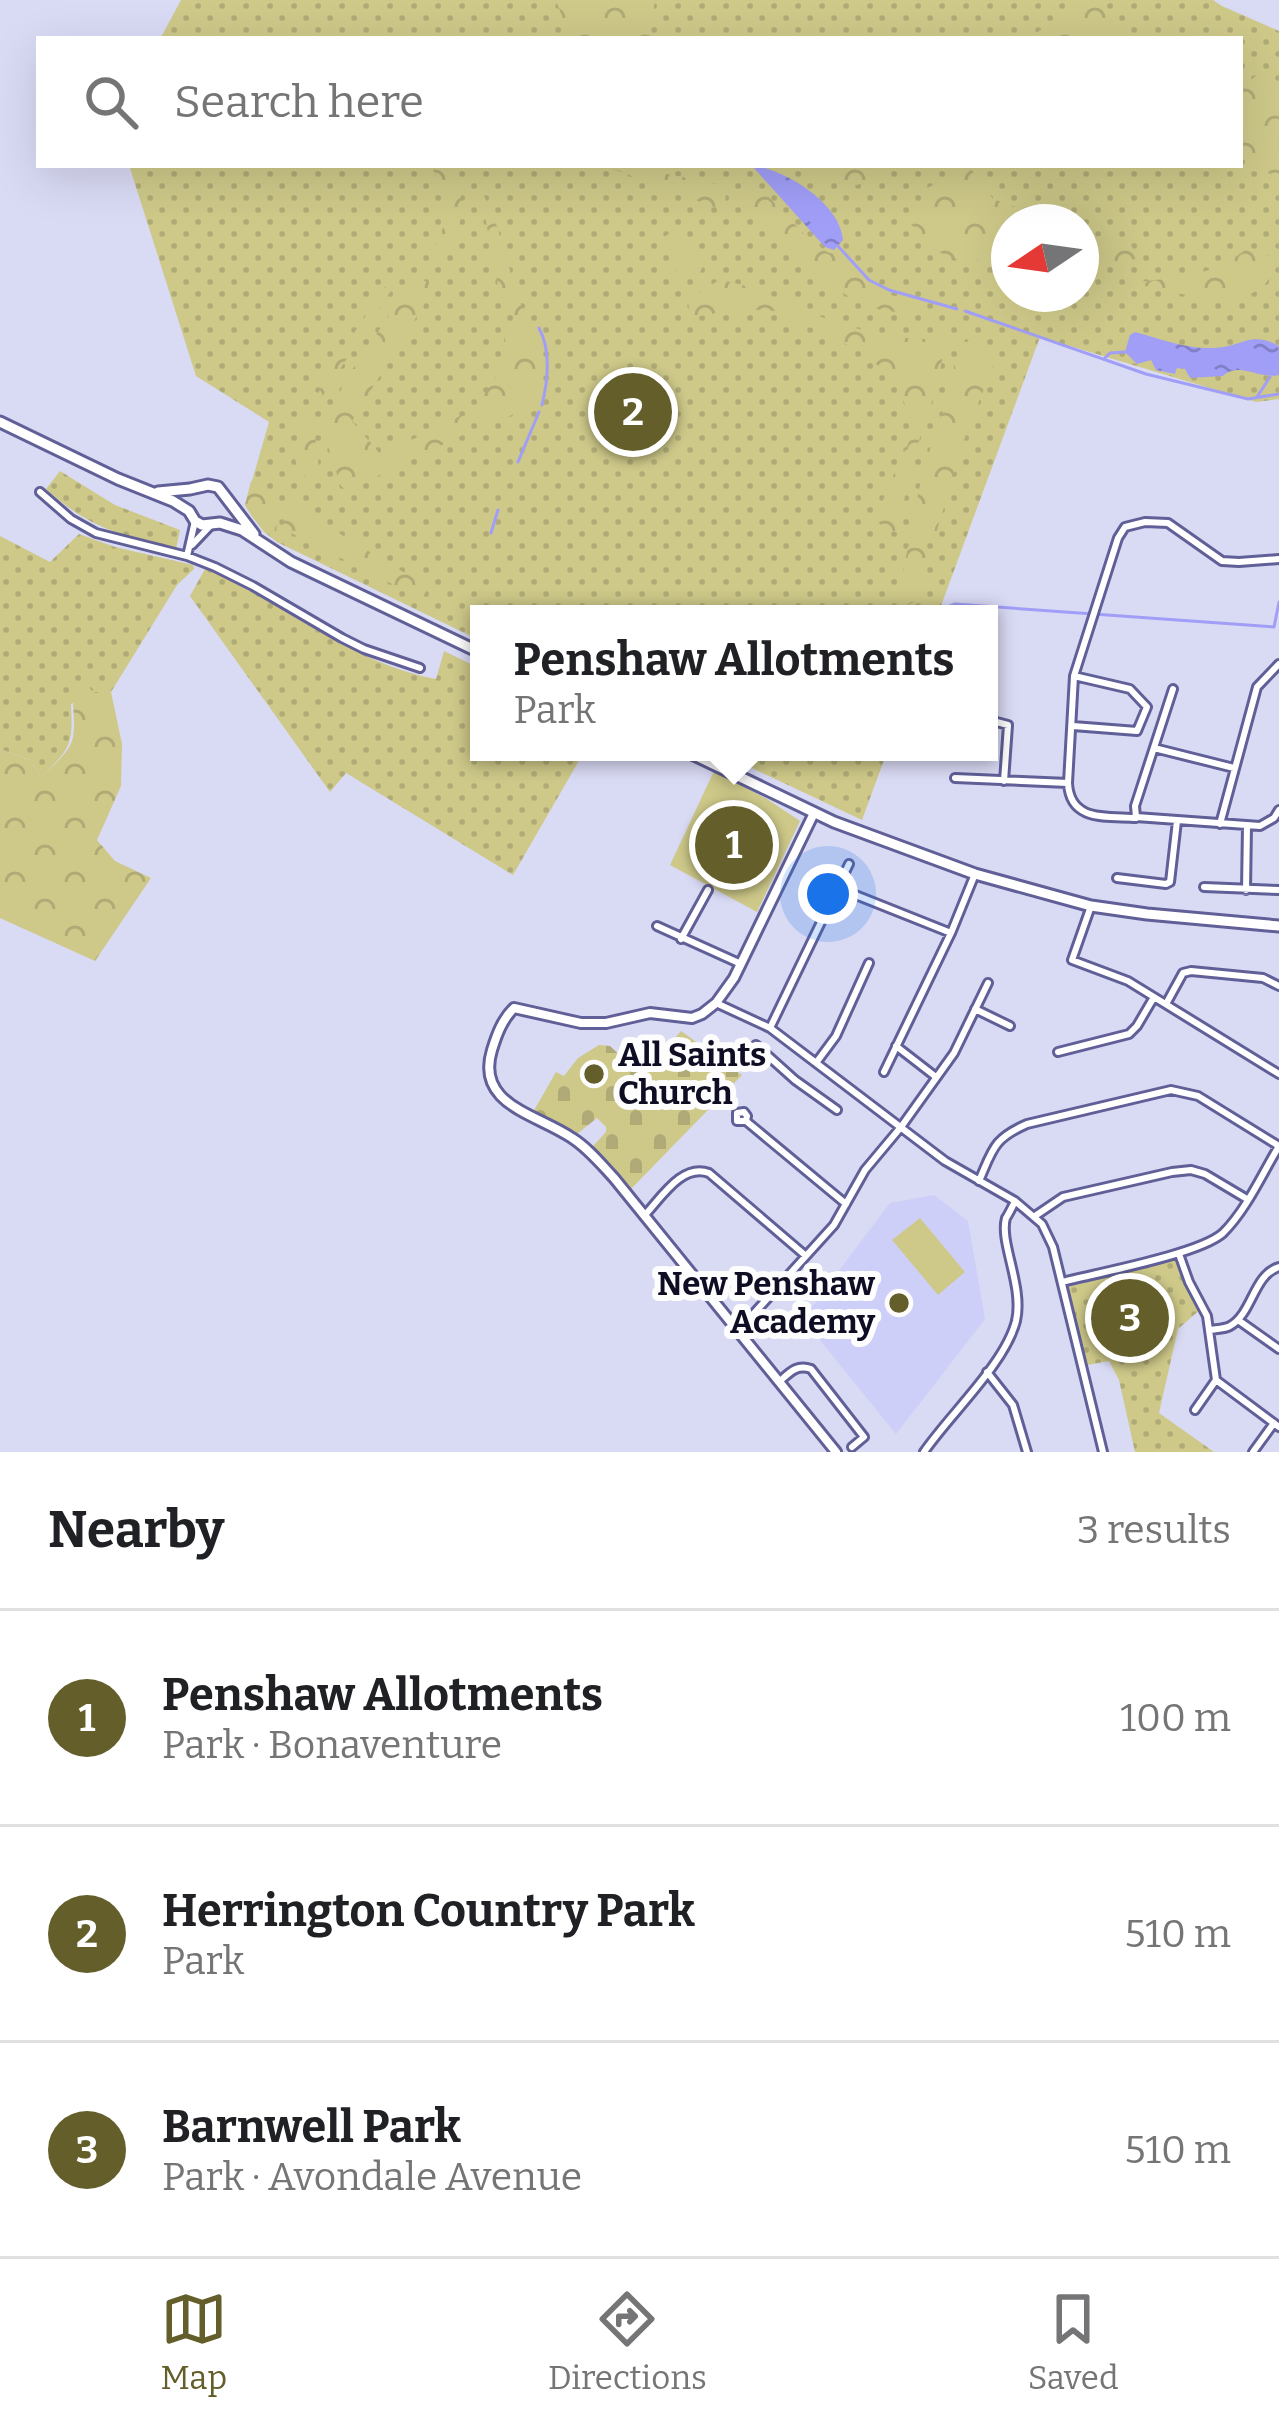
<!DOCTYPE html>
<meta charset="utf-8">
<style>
:root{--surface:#fff;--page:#f6f6f6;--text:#202124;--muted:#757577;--line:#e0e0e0;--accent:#635e2a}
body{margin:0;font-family:Bitter,serif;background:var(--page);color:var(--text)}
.compass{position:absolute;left:991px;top:204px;width:108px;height:108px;border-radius:50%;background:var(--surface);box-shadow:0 12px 48px #0002;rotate:257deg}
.you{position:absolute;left:828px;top:894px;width:42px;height:42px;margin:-30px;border:9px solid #fff;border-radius:50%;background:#1a73e8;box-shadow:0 0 0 18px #1a73e833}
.badge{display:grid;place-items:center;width:78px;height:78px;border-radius:50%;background:var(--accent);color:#fff;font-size:39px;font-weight:700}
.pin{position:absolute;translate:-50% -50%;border:6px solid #fff;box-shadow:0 3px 12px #0006}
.popup{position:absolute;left:470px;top:605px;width:528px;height:156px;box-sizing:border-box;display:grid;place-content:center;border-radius:0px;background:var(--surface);filter:drop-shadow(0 3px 9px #0005);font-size:39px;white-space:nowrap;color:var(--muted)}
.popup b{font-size:45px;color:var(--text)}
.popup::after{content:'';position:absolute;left:50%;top:100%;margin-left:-24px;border:24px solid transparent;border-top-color:var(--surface)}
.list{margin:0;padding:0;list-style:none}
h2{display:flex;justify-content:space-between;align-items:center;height:156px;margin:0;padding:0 48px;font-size:51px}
h2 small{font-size:39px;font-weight:400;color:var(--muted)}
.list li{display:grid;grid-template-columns:78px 1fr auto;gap:36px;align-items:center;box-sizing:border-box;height:216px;padding:0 48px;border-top:3px solid var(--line)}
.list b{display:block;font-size:45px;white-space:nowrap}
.list p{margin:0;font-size:39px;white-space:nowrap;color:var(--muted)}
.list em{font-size:39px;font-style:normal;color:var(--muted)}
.icon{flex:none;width:66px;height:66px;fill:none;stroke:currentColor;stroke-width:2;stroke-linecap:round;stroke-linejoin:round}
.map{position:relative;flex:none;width:1279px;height:1452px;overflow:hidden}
.search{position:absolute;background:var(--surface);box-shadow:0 12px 48px #0002;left:36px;right:36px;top:36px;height:132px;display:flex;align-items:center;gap:30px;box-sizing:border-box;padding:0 42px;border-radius:0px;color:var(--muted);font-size:45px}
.sheet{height:804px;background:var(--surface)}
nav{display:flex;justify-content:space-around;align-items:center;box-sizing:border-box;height:168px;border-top:3px solid var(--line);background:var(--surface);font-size:33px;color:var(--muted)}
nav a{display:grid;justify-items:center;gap:6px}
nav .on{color:var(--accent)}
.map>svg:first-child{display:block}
.built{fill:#cdcff9}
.grass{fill:url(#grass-dots);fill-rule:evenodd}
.forest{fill:url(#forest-crowns)}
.cemetery{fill:url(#cemetery-stones)}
.garden{fill:#cec989}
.water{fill:url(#water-ripples)}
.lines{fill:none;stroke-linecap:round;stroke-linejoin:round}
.stream{stroke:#a09ef7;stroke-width:3}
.minor-casing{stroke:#605f97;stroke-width:12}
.tertiary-casing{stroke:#605f97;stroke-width:14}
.primary-casing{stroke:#605f97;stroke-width:15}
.minor{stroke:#fff;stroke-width:6}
.tertiary{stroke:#fff;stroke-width:8}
.primary{stroke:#fff;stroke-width:9}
.poi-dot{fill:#635e2a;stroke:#fdfdfd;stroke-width:4.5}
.labels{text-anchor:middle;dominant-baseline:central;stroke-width:12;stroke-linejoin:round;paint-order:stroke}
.poi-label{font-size:33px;font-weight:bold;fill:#0e0d23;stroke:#fdfdfd;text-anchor:start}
</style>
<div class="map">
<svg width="1279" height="1452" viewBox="0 0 1279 1452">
<defs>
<pattern id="grass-dots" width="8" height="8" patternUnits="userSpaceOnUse" patternTransform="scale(3)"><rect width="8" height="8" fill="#cec989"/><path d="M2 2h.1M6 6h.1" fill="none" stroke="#b0ab76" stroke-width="1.8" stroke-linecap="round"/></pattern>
<pattern id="forest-crowns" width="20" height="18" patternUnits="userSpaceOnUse" patternTransform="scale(3)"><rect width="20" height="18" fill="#cec989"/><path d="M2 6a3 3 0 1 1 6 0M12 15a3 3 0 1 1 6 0" fill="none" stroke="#b0ab76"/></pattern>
<pattern id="cemetery-stones" width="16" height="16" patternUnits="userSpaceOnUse" patternTransform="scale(3)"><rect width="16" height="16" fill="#cec989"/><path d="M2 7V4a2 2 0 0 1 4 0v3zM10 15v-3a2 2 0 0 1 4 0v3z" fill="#b0ab76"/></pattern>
<pattern id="water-ripples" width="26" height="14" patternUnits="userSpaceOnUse" patternTransform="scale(3)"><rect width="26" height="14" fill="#a09ef7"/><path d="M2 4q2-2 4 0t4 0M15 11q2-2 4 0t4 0" fill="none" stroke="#817fc8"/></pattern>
</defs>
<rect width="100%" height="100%" fill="#d9daf4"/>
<!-- built -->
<path class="built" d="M 934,1195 L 968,1221 L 985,1319 L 896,1434 L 802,1318 L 828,1289 L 828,1285 L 890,1203 Z"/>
<!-- grass -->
<path class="grass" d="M 181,0 L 1213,0 L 1222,6 L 1279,31 L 1279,399 L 1256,402 L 1040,337 L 938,614 L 479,614 L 479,640 L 277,542 L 263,531 L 245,505 L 269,422 L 196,376 L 129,165 L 1240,165 L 1240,39 L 160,39 ZM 1009,222 L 1081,222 L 1081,294 L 1009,294 Z
M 60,471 L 115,505 L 180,530 L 176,549 C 121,535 90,529 46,489 Z
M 79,534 L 115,547 L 193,565 L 194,569 L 177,585 L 111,692 L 93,692 L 71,704 C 73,745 71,748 41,777 L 30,760 L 0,749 L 0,536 L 50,562 Z
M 205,569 C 284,602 350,663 436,679 L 444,651 L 479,668 L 479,752 L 584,752 L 513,875 L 346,773 L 330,792 L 190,596 Z
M 718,752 L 887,752 L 862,820 Z
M 1179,1252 L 1202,1308 L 1178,1329 L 1159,1413 L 1214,1452 L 1135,1452 L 1119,1380 L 1109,1361 L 1082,1366 L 1062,1282 Z"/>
<!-- forest -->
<path class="forest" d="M 556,0 L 655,0 L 651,29 L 654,39 L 570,39 Z
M 1075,0 L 1101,0 L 1117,39 L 1027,39 L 1062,16 Z
M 1258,74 L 1279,90 L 1279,181 L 1240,151 L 1240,89 Z
M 433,165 L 450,165 C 471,206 461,228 442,266 L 430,257 C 448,221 455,203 431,167 Z
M 616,165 L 635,165 L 667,174 L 726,186 L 725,211 L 613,169 Z
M 789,165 L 891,165 C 854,203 831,178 789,165 Z
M 951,165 L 968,165 L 993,199 L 1059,222 L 1009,222 L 1009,256 C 962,267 937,261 909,221 L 927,188 L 944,180 Z
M 760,188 L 805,235 L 827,252 L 839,256 L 875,290 L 927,306 L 925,314 C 904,312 880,313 860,303 C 820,283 777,231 746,199 L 745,190 Z
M 480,189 C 504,229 507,276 527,319 L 503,313 Z
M 1107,234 L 1130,244 L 1140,258 L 1088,269 L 1081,268 L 1081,241 Z
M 1249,247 L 1278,261 C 1275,267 1274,274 1270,279 C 1243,316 1168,290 1132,283 C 1179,276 1210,279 1249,247 Z
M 403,260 L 409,263 L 314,409 L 313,402 L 348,342 Z
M 416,276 L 435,287 L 352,421 L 381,455 L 464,414 L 471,431 L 347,491 L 341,486 L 324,434 L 333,405 L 350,373 Z
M 719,280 C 751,284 778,300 808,312 C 852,329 900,343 947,338 L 935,393 L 914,455 L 897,533 L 875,521 L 889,485 L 909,442 L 909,415 L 897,383 L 864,353 L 776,311 L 738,309 L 690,318 L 688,300 Z
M 505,323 L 533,327 C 545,354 544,372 541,401 L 480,430 L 474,410 L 503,366 Z
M 961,339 L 1000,348 L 965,437 L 934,540 L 909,536 L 924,467 L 943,411 Z
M 308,417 C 316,434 320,459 318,477 L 313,480 C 285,471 295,436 308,417 Z
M 251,481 L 272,491 L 278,497 L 276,533 L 271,537 L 253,518 L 245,505 Z
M 289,503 L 428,587 L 422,599 L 285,530 L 283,522 Z
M 908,546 L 932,551 L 916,601 L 896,611 Z
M 74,686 L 88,686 L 93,692 L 111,692 L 122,744 L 121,786 L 97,840 L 115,861 L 151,878 L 95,961 L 0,918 L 0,749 L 30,760 L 41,777 C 52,766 70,753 73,737 C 76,721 71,703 74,686 Z"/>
<!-- cemetery -->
<path class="cemetery" d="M 681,1031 L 742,1075 L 630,1190 L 600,1160 L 593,1146 L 606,1132 L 606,1127 L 597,1118 L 577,1134 L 533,1112 L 556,1072 L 564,1076 L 578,1058 L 599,1045 L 610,1046 L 642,1076 Z"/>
<!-- garden -->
<path class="garden" d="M 676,229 L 680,230 L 688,238 L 692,251 L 703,265 L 700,273 L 693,273 L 675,283 L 673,279 L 676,271 L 663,240 L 664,237 Z
M 714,771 L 767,799 L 800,821 L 757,912 L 670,865 Z
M 920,1218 L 965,1272 L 938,1295 L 892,1240 Z"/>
<!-- water -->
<path class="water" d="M 756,166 C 789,172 840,204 843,240 L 834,250 L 825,247 L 754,168 Z
M 1135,332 C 1160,339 1186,349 1213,348 C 1241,348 1250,330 1279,346 L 1279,375 C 1259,380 1240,361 1223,376 L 1190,378 L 1185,369 L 1177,368 L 1175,374 L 1156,370 L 1151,360 L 1137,364 L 1125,352 L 1130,335 Z"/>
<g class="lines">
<!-- stream -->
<path class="stream" d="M 837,245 L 869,280 L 889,290 L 957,309
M 965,311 L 1146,374 L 1248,399 L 1279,394
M 539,328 C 551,350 548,380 542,405
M 1105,358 L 1110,353 L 1125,352
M 1257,397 L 1270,377
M 518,462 L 539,412
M 491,533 L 498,510
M 931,614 L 955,604 L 1274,627 L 1279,602"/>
<defs>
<path id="minor" d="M 40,492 L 71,519 L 96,533 L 187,556 L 215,567 L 253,586 L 342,638 L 364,649 L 420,668
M 192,545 L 210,526
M 187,556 L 195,521
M 1173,689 L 1135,806 L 1136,817 L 1260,826 L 1274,818 L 1279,810
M 989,720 L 1008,725 L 1004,781
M 1073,726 L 1137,731 L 1147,707 L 1130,689 L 1074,676
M 1154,748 L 1234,768
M 955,778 L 1068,783 L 1074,676 L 1118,538 L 1125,527 L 1145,522 L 1168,523 L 1222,561 L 1239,562 L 1279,559
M 1068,783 C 1070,822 1106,816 1136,818
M 1220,824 L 1257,687 L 1279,664
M 1117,878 L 1166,884 L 1170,882 L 1177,821
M 1204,887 L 1279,890
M 838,888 L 951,933
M 1246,890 L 1247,826
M 1091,906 L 1072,960 L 1128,981 L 1279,1074
M 657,926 L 741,964
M 681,939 L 708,890
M 716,1003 L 770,1028 L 945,1161 L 1015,1201 C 1015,1202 1007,1217 1006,1218 C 999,1242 1024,1286 1016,1321 C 1005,1364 950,1414 924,1452
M 1166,1004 L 1183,973 L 1191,971 L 1263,978 L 1279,986
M 975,1009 L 1010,1026
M 770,1028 L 849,864
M 756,1045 L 795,1080 L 837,1110
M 896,1046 L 936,1077
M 1058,1052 L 1129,1034 L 1137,1026 L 1154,997
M 816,1063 L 836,1036 L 869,963
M 884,1072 L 951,933 L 975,874
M 746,1121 L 747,1116 L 744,1112 L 737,1113 L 737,1121 L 746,1121 L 846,1204
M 979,1181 C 993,1149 993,1139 1027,1124 L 1171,1090 L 1198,1096 L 1279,1146 C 1262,1174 1247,1209 1223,1233 C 1200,1254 1097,1273 1062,1282
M 1015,1201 L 1042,1224 L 1053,1247 L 1103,1452
M 644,1216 C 661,1198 682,1163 709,1173 L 806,1256
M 1035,1216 L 1063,1197 L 1172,1172 L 1191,1170 L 1205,1174 L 1247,1199
M 1179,1254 L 1189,1282 L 1207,1316 L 1216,1380 L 1279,1427
M 1238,1320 L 1279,1349
M 1210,1330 C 1215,1329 1225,1329 1230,1326 C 1253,1313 1253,1275 1279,1267
M 738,1331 L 834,1225 L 865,1170 L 901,1127 L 954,1053 L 988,983
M 987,1372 L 1013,1405 L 1027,1452
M 779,1382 C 790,1372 797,1364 811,1369 L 864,1437 L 852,1447
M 1195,1410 L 1216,1380
M 1253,1452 L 1274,1423"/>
<path id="tertiary" d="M 814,813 L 734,978 L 716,1003 L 702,1014 L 692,1018 L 650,1013 L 606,1023 L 581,1023 L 514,1008 C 502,1020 497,1034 492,1050 C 475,1105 537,1114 572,1138 C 588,1148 601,1164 614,1178 L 836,1452"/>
<path id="primary" d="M 0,422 L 118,479 L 173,501 L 189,511 L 195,521 L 202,525 L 220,523 L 242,530 L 291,562 L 479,652
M 158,492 L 190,489 L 208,485 L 218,487 L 254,534
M 688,752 L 834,822 L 975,874 L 1091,906 L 1147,914 L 1279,926"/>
</defs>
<!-- minor casing -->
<use href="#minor" class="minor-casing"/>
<!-- tertiary casing -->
<use href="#tertiary" class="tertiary-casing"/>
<!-- primary casing -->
<use href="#primary" class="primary-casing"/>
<!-- minor -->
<use href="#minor" class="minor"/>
<!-- tertiary -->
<use href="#tertiary" class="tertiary"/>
<!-- primary -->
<use href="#primary" class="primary"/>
</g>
<!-- markers -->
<g class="poi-dot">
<circle cx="594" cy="1074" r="12"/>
<circle cx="899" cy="1303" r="12"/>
</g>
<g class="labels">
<!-- poi labels -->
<g class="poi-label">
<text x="618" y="1055">All Saints<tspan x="618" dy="38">Church</tspan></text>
<text x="875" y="1284" text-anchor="end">New Penshaw<tspan x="875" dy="38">Academy</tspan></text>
</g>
</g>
</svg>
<svg class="compass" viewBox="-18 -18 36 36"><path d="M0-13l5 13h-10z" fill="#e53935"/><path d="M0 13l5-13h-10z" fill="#757577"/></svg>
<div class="you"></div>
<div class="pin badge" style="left:734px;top:845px">1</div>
<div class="popup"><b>Penshaw Allotments</b>Park</div>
<div class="pin badge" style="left:633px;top:412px">2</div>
<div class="pin badge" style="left:1130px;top:1318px">3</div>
<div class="search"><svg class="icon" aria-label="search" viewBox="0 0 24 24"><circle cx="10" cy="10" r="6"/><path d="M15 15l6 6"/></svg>Search here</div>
</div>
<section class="sheet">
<h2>Nearby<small>3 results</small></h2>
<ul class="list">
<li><span class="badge">1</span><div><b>Penshaw Allotments</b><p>Park · Bonaventure</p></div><em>100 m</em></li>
<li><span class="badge">2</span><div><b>Herrington Country Park</b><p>Park</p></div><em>510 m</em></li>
<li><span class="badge">3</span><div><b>Barnwell Park</b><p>Park · Avondale Avenue</p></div><em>510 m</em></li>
</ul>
</section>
<nav>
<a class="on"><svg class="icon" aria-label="map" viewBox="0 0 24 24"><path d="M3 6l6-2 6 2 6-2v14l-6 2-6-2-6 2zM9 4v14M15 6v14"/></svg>Map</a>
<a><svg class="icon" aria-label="directions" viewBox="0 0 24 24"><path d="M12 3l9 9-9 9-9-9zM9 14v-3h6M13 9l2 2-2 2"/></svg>Directions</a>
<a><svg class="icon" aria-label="saved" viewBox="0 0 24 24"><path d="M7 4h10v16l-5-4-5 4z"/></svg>Saved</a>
</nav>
